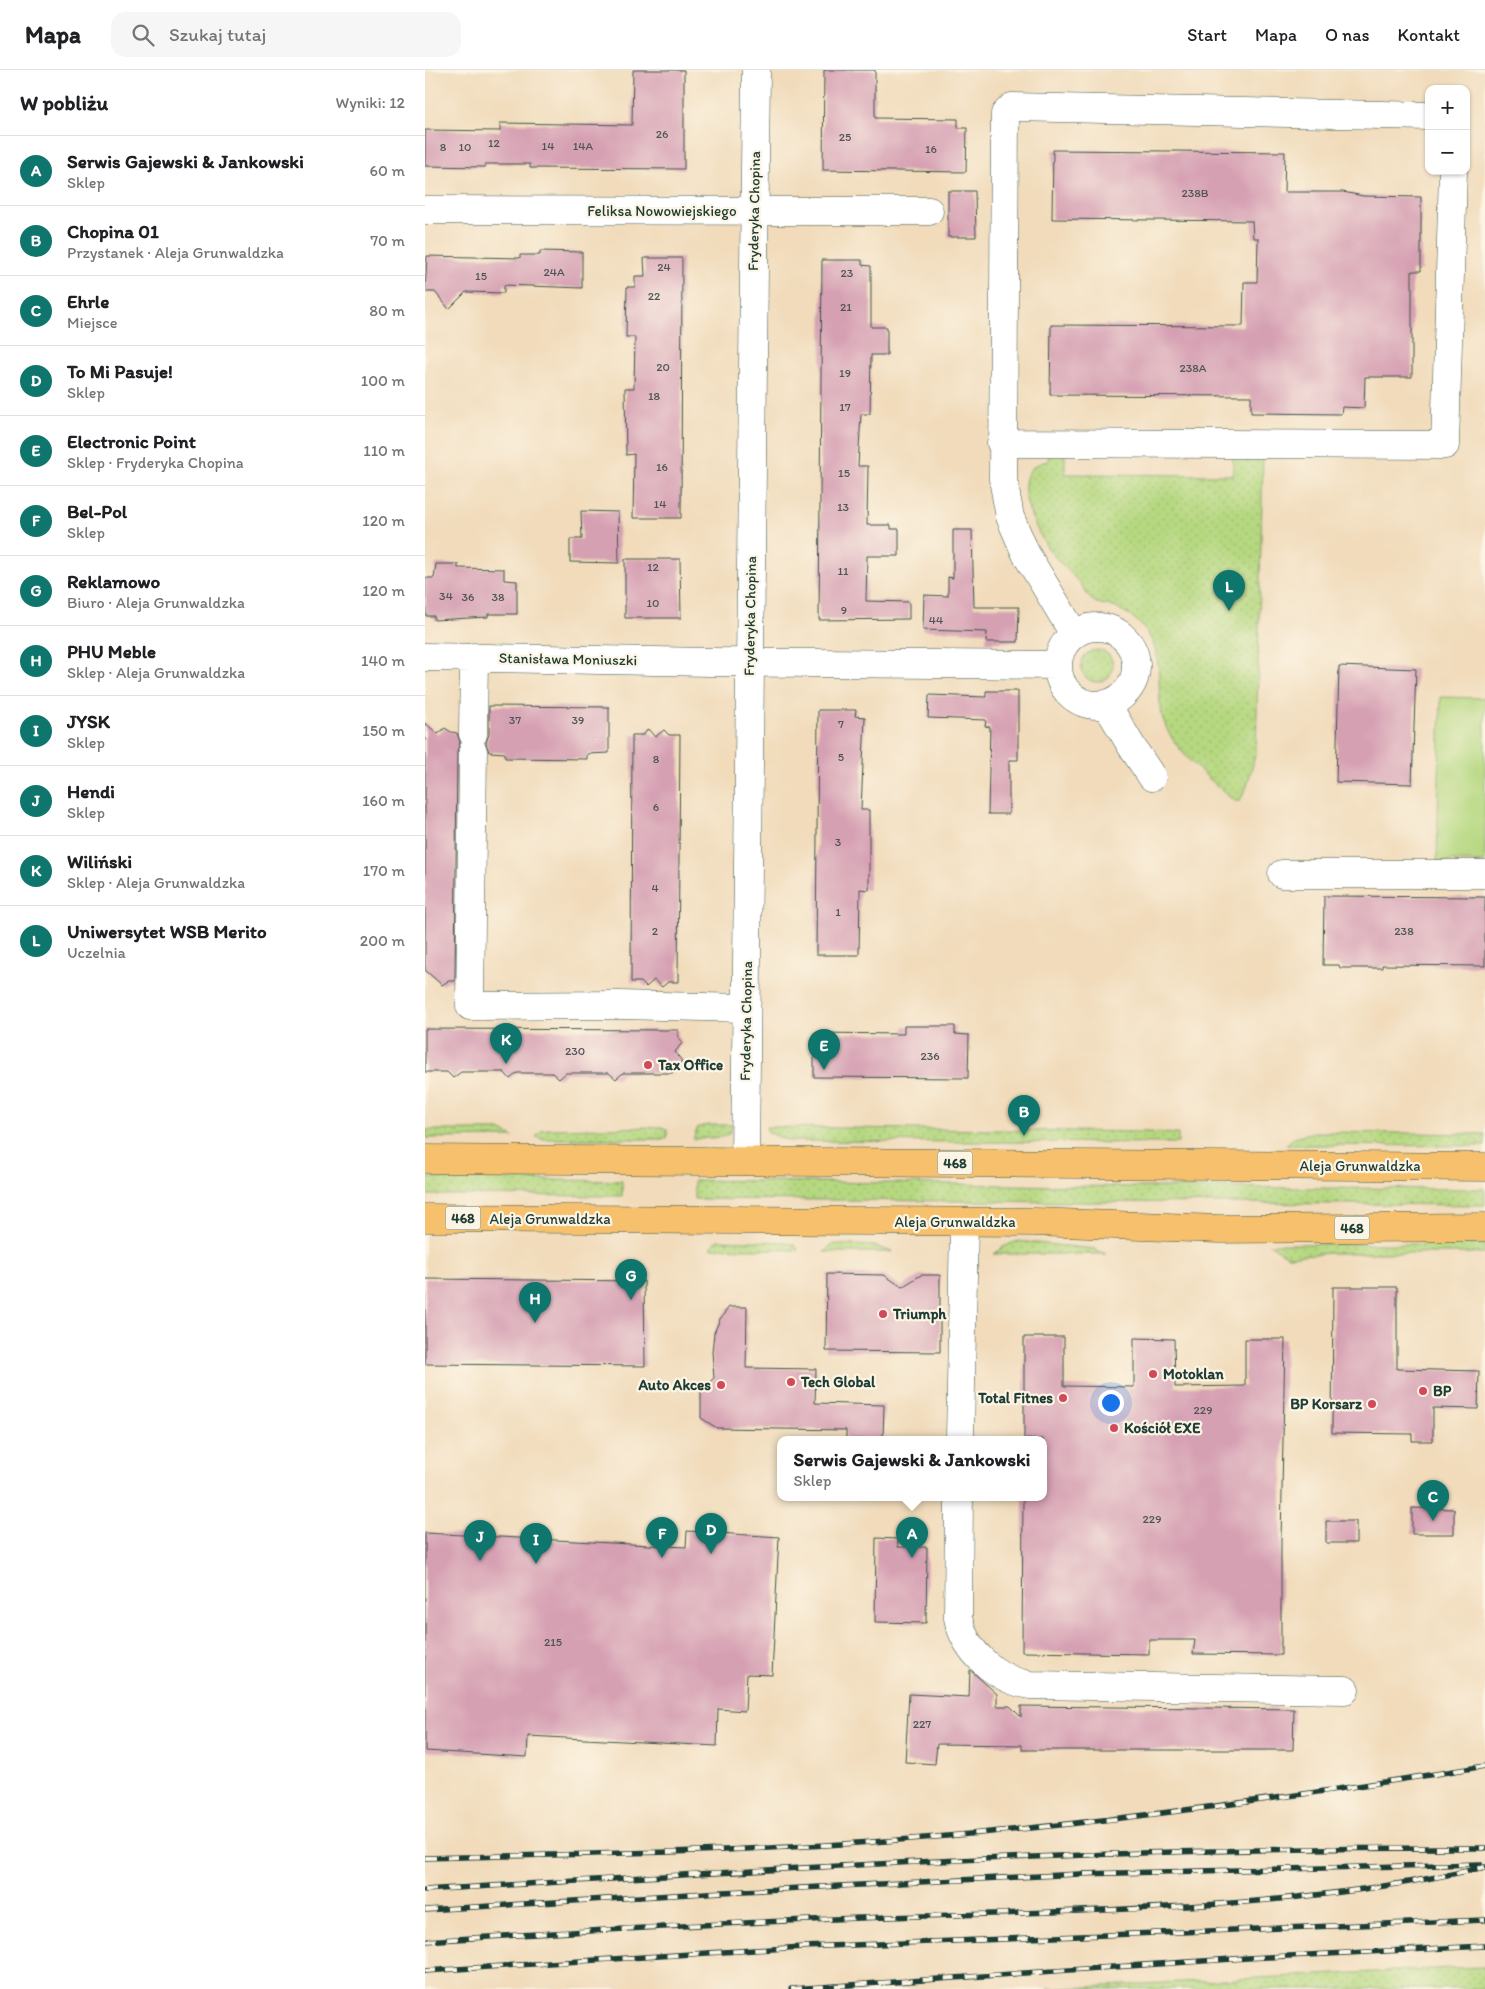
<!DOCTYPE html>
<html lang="pl">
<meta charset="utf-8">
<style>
:root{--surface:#fff;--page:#f6f6f6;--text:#202124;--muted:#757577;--line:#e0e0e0;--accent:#0f766e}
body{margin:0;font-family:Itim,sans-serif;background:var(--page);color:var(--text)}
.controls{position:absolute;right:15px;top:15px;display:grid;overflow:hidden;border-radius:10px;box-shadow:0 1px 4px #0004}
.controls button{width:45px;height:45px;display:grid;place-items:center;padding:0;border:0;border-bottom:1px solid var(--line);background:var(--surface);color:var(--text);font:25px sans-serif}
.you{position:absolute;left:685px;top:1332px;width:18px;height:18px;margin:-12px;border:4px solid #fff;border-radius:50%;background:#1a73e8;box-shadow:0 0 0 8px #1a73e833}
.badge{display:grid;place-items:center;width:32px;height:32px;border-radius:50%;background:var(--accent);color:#fff;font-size:16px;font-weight:700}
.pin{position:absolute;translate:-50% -41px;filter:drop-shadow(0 1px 2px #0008)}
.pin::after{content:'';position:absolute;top:26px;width:18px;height:15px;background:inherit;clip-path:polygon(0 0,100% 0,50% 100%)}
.popup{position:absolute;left:352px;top:1366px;width:270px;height:65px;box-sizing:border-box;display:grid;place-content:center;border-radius:10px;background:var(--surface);filter:drop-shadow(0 1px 4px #0005);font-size:16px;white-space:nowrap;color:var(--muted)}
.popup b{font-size:19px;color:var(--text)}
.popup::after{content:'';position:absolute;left:50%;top:100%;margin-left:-10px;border:10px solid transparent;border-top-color:var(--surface)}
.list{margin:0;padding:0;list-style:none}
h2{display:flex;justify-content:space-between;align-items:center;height:65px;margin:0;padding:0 20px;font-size:21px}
h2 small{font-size:16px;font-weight:400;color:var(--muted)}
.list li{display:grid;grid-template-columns:32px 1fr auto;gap:15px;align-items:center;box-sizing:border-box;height:70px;padding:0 20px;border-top:1px solid var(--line)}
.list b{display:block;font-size:19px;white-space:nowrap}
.list p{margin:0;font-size:16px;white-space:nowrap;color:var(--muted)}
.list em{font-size:16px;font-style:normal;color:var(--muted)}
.icon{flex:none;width:28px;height:28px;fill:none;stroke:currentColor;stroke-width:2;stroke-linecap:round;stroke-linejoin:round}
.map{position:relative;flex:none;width:1060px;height:1919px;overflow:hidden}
header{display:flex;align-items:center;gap:30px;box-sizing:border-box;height:70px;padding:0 25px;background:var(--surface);border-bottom:1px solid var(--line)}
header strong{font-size:24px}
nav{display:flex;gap:28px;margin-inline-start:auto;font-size:18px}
.search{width:350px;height:45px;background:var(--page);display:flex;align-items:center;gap:12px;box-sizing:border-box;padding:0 18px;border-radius:15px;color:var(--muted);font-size:19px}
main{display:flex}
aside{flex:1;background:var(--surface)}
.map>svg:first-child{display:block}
.grass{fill:url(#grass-dots);stroke:#6a8a5a}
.park{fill:#b6d880;stroke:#6a8a5a}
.building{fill:#d6a0b3}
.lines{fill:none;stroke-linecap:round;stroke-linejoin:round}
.minor-casing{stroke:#3e5548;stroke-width:29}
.major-casing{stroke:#3e5548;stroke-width:29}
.minor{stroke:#fff;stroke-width:28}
.major{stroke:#f7c06c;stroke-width:28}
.rail-casing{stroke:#1f3d34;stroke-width:5.5}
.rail{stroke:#fcf5e5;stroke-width:4;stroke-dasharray:11;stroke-linecap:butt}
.poi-dot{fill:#d1495b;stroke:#fcf5e5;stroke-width:2}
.labels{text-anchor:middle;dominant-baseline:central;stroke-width:4.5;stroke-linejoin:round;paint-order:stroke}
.number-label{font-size:12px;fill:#4d5654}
.shield{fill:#fcf5e5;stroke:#617469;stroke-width:1}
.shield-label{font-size:14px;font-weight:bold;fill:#1f3d34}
.street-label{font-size:15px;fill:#1f3d34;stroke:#fcf5e5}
.poi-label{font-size:15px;font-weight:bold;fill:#1f3d34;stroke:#fcf5e5;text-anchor:start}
</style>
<header>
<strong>Mapa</strong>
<div class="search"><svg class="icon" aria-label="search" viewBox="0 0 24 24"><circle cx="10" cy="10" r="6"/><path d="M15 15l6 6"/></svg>Szukaj tutaj</div>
<nav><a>Start</a><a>Mapa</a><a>O nas</a><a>Kontakt</a></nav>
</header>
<main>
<aside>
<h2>W pobliżu<small>Wyniki: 12</small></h2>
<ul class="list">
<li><span class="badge">A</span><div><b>Serwis Gajewski &amp; Jankowski</b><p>Sklep</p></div><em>60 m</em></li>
<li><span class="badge">B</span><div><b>Chopina 01</b><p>Przystanek · Aleja Grunwaldzka</p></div><em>70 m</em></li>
<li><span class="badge">C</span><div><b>Ehrle</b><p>Miejsce</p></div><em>80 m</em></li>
<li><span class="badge">D</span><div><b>To Mi Pasuje!</b><p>Sklep</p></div><em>100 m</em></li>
<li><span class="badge">E</span><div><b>Electronic Point</b><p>Sklep · Fryderyka Chopina</p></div><em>110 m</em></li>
<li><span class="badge">F</span><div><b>Bel-Pol</b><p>Sklep</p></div><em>120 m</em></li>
<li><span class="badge">G</span><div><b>Reklamowo</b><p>Biuro · Aleja Grunwaldzka</p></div><em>120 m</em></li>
<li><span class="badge">H</span><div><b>PHU Meble</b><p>Sklep · Aleja Grunwaldzka</p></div><em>140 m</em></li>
<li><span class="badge">I</span><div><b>JYSK</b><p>Sklep</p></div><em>150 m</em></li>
<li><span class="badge">J</span><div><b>Hendi</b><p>Sklep</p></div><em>160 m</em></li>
<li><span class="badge">K</span><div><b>Wiliński</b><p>Sklep · Aleja Grunwaldzka</p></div><em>170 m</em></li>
<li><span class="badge">L</span><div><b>Uniwersytet WSB Merito</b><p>Uczelnia</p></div><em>200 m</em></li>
</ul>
</aside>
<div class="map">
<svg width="1060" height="1919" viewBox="0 0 1060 1919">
<defs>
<pattern id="grass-dots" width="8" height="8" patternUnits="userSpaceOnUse" patternTransform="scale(1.25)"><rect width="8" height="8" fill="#b6d880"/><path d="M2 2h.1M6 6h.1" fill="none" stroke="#9cba6f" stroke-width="1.8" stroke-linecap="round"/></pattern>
</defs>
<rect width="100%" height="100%" fill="#fcf5e5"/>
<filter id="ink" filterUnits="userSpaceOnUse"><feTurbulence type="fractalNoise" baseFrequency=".02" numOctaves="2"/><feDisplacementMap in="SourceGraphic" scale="10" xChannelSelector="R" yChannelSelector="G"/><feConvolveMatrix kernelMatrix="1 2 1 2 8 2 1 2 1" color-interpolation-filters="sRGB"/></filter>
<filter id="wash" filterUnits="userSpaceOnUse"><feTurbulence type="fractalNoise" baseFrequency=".0096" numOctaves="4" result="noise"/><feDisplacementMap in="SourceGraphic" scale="20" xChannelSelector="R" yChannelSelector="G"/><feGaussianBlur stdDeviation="1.12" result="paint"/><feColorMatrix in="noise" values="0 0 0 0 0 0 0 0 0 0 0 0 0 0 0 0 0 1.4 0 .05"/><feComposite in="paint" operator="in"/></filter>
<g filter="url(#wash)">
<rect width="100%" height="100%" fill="#f1dbbb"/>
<!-- grass -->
<path class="grass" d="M 640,383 L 640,404 L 808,405 L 808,384 L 838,385 L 831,682 L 822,716 L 815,731 L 809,731 C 784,707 745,680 737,645 C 731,619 739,588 723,564 C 714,550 700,540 685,536 C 679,534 671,534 667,530 C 662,526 659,519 656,515 C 645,500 628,488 619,472 C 605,448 582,398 623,391 L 624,384 Z
M656 596a16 16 0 1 1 32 0a16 16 0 1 1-32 0Z
M 284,1055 L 307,1055 L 305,1063 L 297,1067 L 268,1069 L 273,1057 Z
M 237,1057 L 242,1060 L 242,1069 L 117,1069 L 111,1067 L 117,1060 L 124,1059 Z
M 341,1057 L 723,1062 L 753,1064 L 753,1073 L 363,1071 L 343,1062 Z
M 0,1060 L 75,1060 L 88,1067 L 0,1068 Z
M 890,1062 L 1060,1064 L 1060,1076 L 861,1075 L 869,1067 Z
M 0,1108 L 197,1111 L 197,1126 L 0,1125 Z
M 269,1110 L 712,1117 L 1060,1119 L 1060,1135 L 269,1129 Z
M 292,1170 L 360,1172 L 370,1175 L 373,1180 L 285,1178 Z
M 592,1171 L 669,1179 L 681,1184 L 569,1184 L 578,1177 Z
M 407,1174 L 449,1176 L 467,1182 L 399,1182 Z
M 844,1174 L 1060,1174 L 1060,1183 L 905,1183 L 863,1186 Z
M 1060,1897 L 1060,1919 L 622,1919 L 1026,1898 Z"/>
<!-- park -->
<path class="park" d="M 1016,627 L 1060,628 L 1060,792 L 1012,791 Z"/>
<g id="blocks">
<!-- building -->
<path class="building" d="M 208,0 L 259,0 L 259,99 L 105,98 L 105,94 L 60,94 L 60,97 L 0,96 L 0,60 L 75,61 L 75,53 L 207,55 Z
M 399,0 L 450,0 L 450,48 L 533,49 L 533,58 L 542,58 L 541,102 L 398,100 Z
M 628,80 L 860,82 L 859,122 L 918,122 L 938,126 L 996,127 L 996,201 L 987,201 L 987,307 L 940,307 L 939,338 L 917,337 L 916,344 L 826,343 L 826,326 L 625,325 L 626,255 L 818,256 L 819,212 L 832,212 L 833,168 L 828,168 L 827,151 L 627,149 Z
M 523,121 L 550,121 L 551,167 L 523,167 Z
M 115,181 L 157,182 L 157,218 L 79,215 L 79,223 L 41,222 L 24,239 L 10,222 L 0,222 L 2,186 L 95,188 L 95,185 L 115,185 Z
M 219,188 L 257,188 L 256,448 L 208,448 L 209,384 L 201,385 L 200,318 L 209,318 L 210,267 L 201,267 L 202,217 L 210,217 L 210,206 L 220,206 Z
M 397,190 L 437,190 L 437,195 L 446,196 L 446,257 L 462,257 L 462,285 L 446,285 L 445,344 L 436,344 L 433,396 L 443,396 L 442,455 L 466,455 L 466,459 L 474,459 L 474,486 L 442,486 L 441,531 L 484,532 L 484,549 L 394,550 Z
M 156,441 L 193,442 L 194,493 L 145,492 L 145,469 L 157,469 Z
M 528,460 L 547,460 L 549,537 L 594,537 L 593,572 L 561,572 L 562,562 L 498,560 L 499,525 L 523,526 L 523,507 L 528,508 Z
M 200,489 L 255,489 L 256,548 L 200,548 Z
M 11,494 L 33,494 L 33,498 L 79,499 L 79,510 L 92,511 L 92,544 L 63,544 L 63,547 L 9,550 L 9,546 L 1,546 L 0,508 L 9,508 Z
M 914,596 L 991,599 L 987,714 L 911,712 Z
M 561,621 L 593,621 L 593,690 L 584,690 L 584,744 L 563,744 L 565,657 L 560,656 L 561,650 L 503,648 L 504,625 L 561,627 Z
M 64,636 L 184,637 L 184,683 L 162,684 L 162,689 L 80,688 L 80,683 L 64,682 L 61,673 L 64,664 Z
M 393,640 L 431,640 L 430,646 L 440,647 L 436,740 L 444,740 L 444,820 L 435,819 L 434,885 L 391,885 Z
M 0,653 L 13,664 L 20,658 L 26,662 L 32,663 L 35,672 L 32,681 L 30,911 L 23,911 L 17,915 L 0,900 Z
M 223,659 L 230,667 L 239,660 L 244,665 L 255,665 L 253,912 L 243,912 L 237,917 L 229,910 L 221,917 L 216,912 L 206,912 L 207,665 L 218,665 Z
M 899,826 L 1060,827 L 1060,896 L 957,895 L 957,898 L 915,898 L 914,895 L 898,895 Z
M 479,956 L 530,956 L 530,964 L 544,965 L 543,1008 L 389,1007 L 389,963 L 479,964 Z
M 0,959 L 253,960 L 253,967 L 257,973 L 250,982 L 257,991 L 247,1003 L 198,1003 L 191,1009 L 184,1003 L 141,1003 L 134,1009 L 127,1003 L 92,1003 L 85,1009 L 79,1002 L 36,1002 L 28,1008 L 22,1002 L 0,1002 Z
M 402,1204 L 459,1205 L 477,1217 L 496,1205 L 515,1205 L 515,1282 L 401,1281 Z
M 0,1209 L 219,1211 L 220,1296 L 0,1294 Z
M 908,1217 L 972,1217 L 972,1299 L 1054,1301 L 1053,1339 L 1008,1338 L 1008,1371 L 987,1371 L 987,1364 L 907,1363 Z
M 304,1237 L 322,1237 L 321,1298 L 391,1299 L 390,1333 L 459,1335 L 458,1369 L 421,1369 L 421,1360 L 292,1358 L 276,1348 L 276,1320 L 289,1308 L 287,1282 L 289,1263 L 295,1249 Z
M 599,1267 L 639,1267 L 639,1316 L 709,1317 L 709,1268 L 749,1269 L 750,1317 L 820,1316 L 820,1269 L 860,1269 L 856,1471 L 856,1585 L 768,1584 L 770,1570 L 724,1570 L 724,1584 L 597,1582 L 598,1427 L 618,1427 L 618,1369 L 599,1369 Z
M 987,1438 L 1029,1439 L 1029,1464 L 987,1464 Z
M 901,1451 L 931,1451 L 931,1473 L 901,1473 Z
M 262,1461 L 354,1467 L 347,1605 L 322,1604 L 320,1641 L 293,1639 L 292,1676 L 103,1666 L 102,1687 L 0,1681 L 0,1463 L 261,1477 Z
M 451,1468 L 473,1469 L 473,1477 L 502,1477 L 501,1553 L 450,1552 Z
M 545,1600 L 572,1624 L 572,1636 L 585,1636 L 596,1647 L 596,1636 L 869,1639 L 868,1680 L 597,1680 L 597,1675 L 512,1674 L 510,1694 L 480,1692 L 484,1624 L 544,1627 Z"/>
</g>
</g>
<g filter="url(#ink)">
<use href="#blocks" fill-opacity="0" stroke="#3e5548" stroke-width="1"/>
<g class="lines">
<defs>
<path id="minor" d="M 0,140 L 504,141
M 576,373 L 1020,375 L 1028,101
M633 596a39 39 0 1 1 78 0a39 39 0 1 1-78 0Z
M 649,564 L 601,484 L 585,447 L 578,409 L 580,44 L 587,37 L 1004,46
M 0,587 L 285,592 L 632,595
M 682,635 L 707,677 L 727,707
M 48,664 L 49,587
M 48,681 L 45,936 L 194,935 L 321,938
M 857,804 L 1060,804
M 320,1091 L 331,0
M 535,1369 L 539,1152
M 534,1427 L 533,1548 C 540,1582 572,1610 605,1615 L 920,1620"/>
<path id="major" d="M 0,1089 L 1060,1097
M 0,1148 L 610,1152 L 794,1159 L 1060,1157"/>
</defs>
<!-- minor casing -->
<use href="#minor" class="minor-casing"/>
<!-- major casing -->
<use href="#major" class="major-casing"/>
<!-- minor -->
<use href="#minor" class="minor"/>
<!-- major -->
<use href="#major" class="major"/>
<defs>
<path id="rail" d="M 0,1788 C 139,1784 278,1783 417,1774 C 632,1760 847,1731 1060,1696
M 0,1820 C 353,1799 706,1776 1060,1778
M 0,1840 L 298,1822 L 655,1804 L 1055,1794
M 0,1871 C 165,1860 331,1851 496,1846 C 685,1840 875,1839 1060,1797
M 0,1901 L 378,1877 L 1060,1850
M 366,1919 L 822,1888 L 1060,1876"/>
</defs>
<!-- rail casing -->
<use href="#rail" class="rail-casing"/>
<!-- rail -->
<use href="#rail" class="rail"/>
</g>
</g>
<!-- markers -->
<g class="poi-dot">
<circle cx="223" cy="995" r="5"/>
<circle cx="458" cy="1244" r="5"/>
<circle cx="728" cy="1304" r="5"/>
<circle cx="366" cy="1312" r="5"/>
<circle cx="296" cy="1315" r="5"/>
<circle cx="998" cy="1321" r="5"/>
<circle cx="638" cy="1328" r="5"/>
<circle cx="947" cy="1334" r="5"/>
<circle cx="689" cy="1358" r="5"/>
</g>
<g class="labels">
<!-- number labels -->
<g class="number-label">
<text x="237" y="64">26</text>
<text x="420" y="67">25</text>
<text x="69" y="73">12</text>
<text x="123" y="76">14</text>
<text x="158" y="76">14A</text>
<text x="18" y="77">8</text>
<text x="40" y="77">10</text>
<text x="506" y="79">16</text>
<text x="770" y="123">238B</text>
<text x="239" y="197">24</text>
<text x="129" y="202">24A</text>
<text x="422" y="203">23</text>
<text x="56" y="206">15</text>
<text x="229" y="226">22</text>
<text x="421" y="237">21</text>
<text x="238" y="297">20</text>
<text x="768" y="298">238A</text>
<text x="420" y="303">19</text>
<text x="229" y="326">18</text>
<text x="420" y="337">17</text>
<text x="237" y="397">16</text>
<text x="419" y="403">15</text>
<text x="235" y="434">14</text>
<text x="418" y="437">13</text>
<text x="228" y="497">12</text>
<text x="418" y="501">11</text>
<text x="21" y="526">34</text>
<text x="43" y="527">36</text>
<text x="73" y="527">38</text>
<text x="228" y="533">10</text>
<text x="419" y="540">9</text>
<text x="511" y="550">44</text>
<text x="90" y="650">37</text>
<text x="153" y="650">39</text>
<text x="416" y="654">7</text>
<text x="416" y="687">5</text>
<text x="231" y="689">8</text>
<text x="231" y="737">6</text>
<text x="413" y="772">3</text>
<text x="230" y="818">4</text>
<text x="413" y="842">1</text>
<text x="230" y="861">2</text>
<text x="979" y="861">238</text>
<text x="150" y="981">230</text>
<text x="505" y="986">236</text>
<text x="778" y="1340">229</text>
<text x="727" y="1449">229</text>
<text x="128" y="1572">215</text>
<text x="497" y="1654">227</text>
</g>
<!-- shield labels -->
<g class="shield">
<rect x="512.5" y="1081.5" width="35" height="23" rx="4"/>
<rect x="20.5" y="1136.5" width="35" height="23" rx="4"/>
<rect x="909.5" y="1146.5" width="35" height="23" rx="4"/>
</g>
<g class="shield-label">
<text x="530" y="1093">468</text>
<text x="38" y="1148">468</text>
<text x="927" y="1158">468</text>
</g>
<!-- street labels -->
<g class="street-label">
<text x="237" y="141">Feliksa Nowowiejskiego</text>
<text transform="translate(329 141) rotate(-89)">Fryderyka Chopina</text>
<text transform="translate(325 546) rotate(-89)">Fryderyka Chopina</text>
<text transform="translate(143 589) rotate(1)">Stanisława Moniuszki</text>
<text transform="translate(321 951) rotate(-89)">Fryderyka Chopina</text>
<text x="935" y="1096">Aleja Grunwaldzka</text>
<text x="125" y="1149">Aleja Grunwaldzka</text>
<text x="530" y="1152">Aleja Grunwaldzka</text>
</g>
<!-- poi labels -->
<g class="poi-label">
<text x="233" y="995">Tax Office</text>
<text x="468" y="1244">Triumph</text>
<text x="738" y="1304">Motoklan</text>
<text x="376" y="1312">Tech Global</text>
<text x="286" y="1315" text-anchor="end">Auto Akces</text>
<text x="1008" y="1321">BP</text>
<text x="628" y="1328" text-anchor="end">Total Fitnes</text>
<text x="937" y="1334" text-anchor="end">BP Korsarz</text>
<text x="699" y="1358">Kościół EXE</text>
</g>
</g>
</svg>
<div class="controls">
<button>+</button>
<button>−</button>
</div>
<div class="you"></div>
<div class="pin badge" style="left:487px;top:1488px">A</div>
<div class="popup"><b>Serwis Gajewski &amp; Jankowski</b>Sklep</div>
<div class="pin badge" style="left:599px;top:1066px">B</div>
<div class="pin badge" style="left:1008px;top:1451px">C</div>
<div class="pin badge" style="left:286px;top:1484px">D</div>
<div class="pin badge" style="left:399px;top:1000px">E</div>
<div class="pin badge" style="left:237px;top:1488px">F</div>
<div class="pin badge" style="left:206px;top:1230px">G</div>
<div class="pin badge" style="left:110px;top:1253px">H</div>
<div class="pin badge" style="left:111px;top:1494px">I</div>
<div class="pin badge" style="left:55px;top:1491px">J</div>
<div class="pin badge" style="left:81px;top:994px">K</div>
<div class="pin badge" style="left:804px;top:541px">L</div>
</div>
</main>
